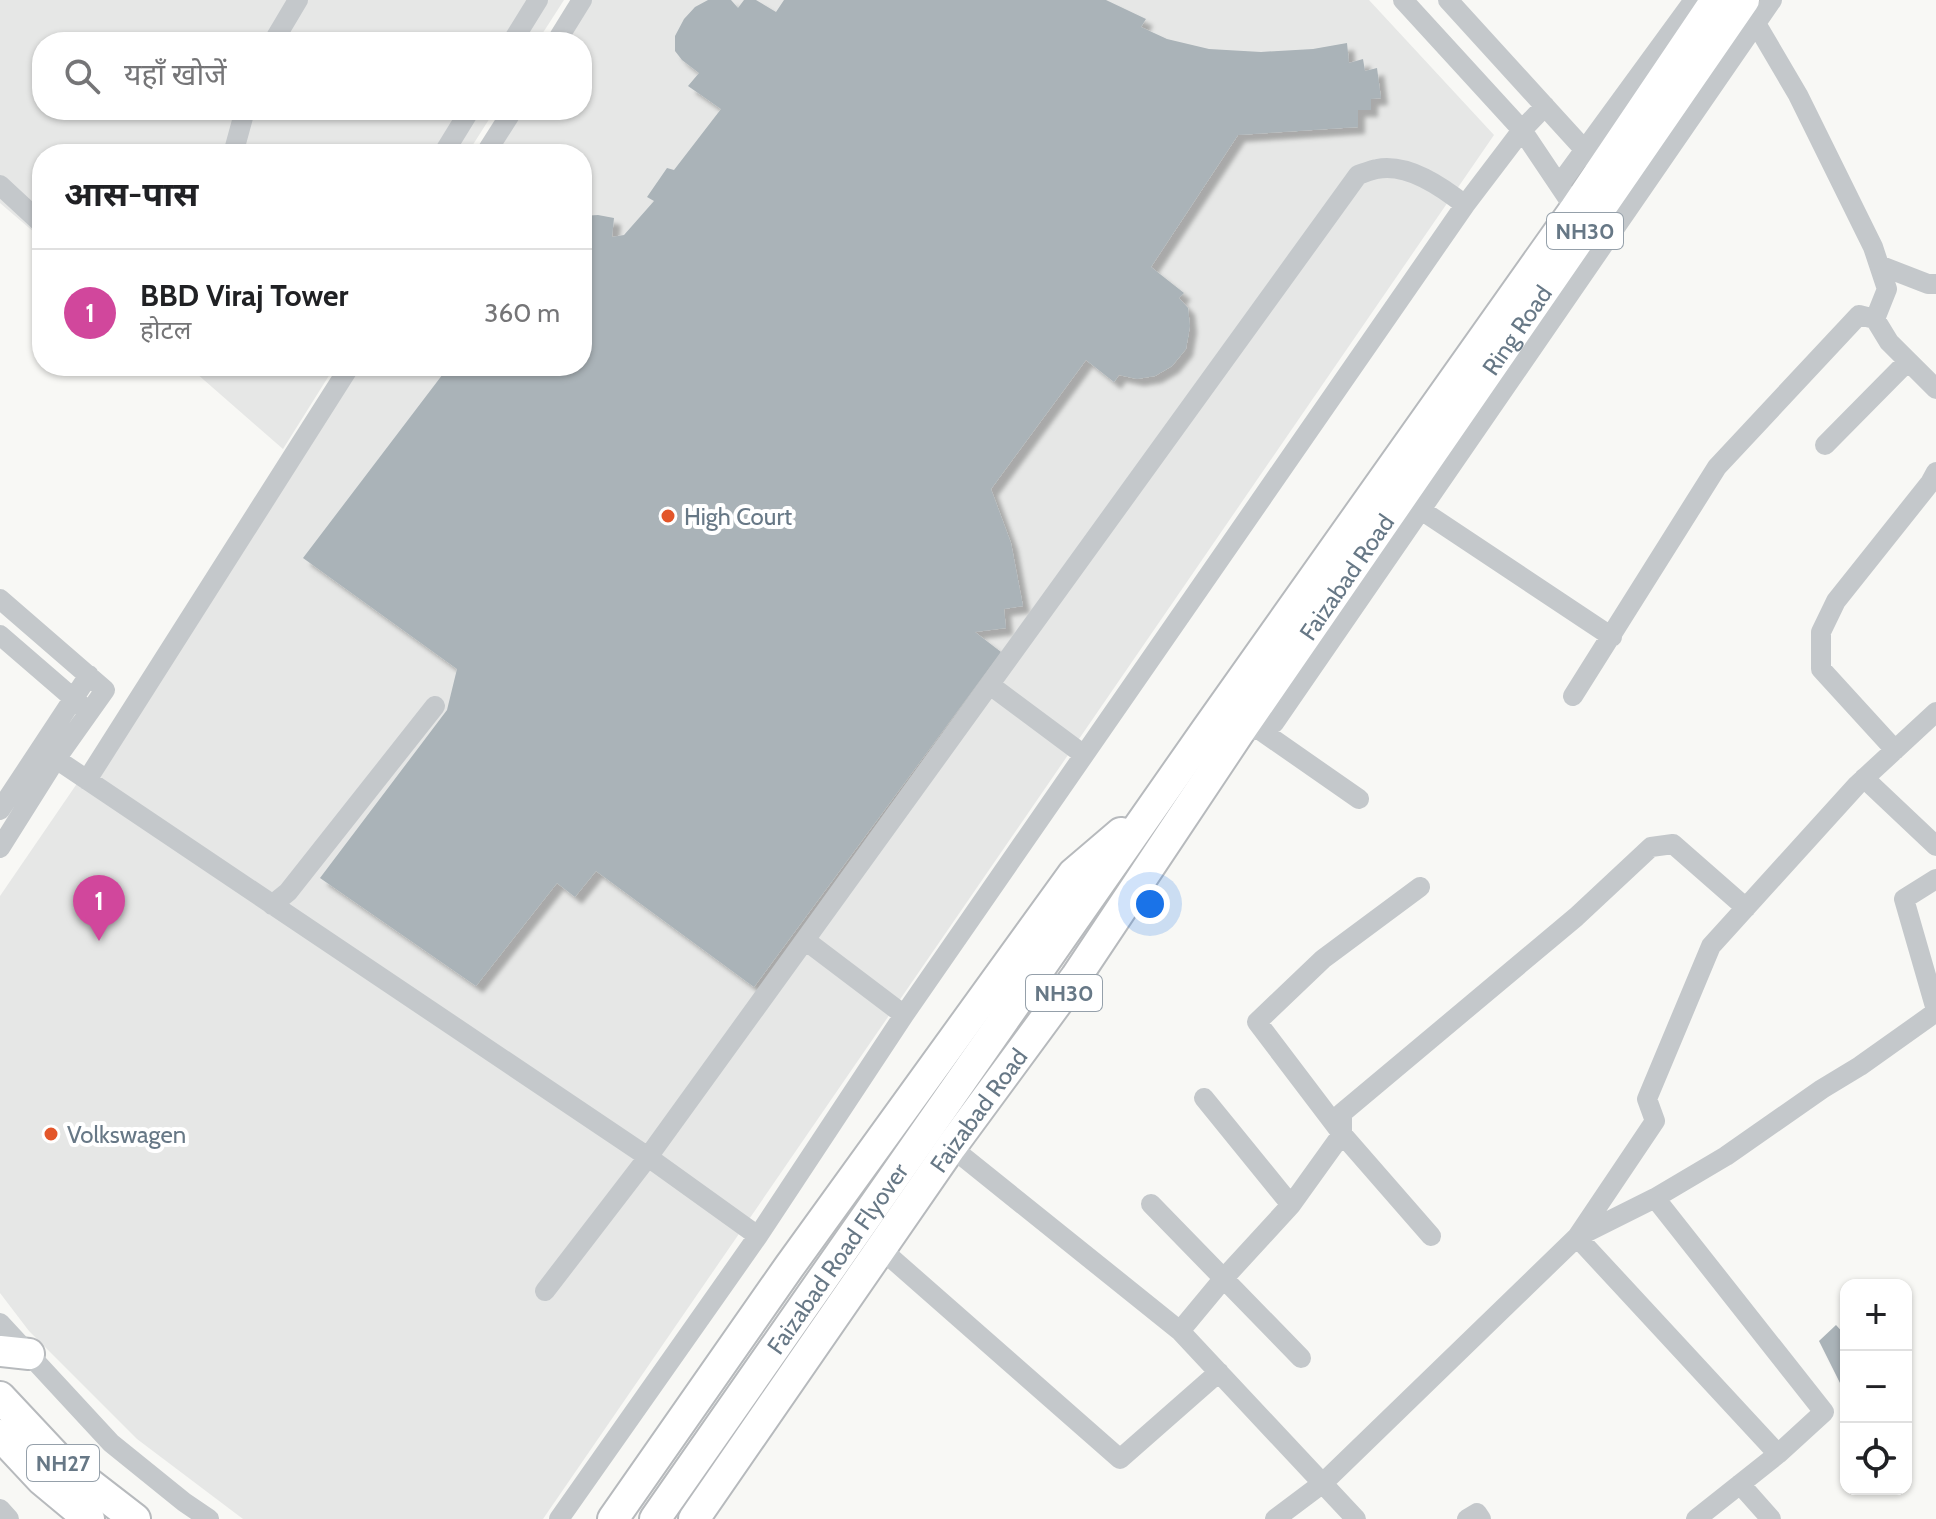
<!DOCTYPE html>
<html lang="hi">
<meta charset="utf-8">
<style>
:root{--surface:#fff;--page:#f6f6f6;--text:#202124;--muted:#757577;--line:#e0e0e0;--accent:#2563eb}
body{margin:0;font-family:Cabin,"Noto Sans Devanagari",sans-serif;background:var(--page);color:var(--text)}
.controls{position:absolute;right:24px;bottom:24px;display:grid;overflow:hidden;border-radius:16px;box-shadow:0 2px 6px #0004}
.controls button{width:72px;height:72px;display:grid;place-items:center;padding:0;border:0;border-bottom:2px solid var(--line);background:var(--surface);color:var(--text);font:40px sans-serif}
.you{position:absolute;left:1150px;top:904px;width:28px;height:28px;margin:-20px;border:6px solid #fff;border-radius:50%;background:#1a73e8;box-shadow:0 0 0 12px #1a73e833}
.badge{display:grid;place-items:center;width:52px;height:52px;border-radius:50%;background:var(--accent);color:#fff;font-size:26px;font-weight:700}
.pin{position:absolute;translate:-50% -66px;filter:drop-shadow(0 2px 4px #0008)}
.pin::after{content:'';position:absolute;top:42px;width:28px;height:24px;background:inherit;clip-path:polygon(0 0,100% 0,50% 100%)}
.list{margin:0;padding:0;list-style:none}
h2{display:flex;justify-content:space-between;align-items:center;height:104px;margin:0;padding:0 32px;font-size:34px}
h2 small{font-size:26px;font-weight:400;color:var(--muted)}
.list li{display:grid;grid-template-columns:52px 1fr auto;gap:24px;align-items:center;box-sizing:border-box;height:128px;padding:0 32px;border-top:2px solid var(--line)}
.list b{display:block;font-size:30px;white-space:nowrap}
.list p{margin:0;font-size:26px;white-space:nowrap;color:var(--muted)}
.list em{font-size:26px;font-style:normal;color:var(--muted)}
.icon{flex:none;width:44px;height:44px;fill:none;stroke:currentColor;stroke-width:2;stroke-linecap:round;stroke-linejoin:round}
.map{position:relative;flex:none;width:1936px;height:1519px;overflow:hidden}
.search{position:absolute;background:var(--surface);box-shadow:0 2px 6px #0004;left:32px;top:32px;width:560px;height:88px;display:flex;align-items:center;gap:20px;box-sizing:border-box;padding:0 28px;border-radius:32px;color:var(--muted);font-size:30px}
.panel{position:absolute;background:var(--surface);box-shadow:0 2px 6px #0004;left:32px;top:144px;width:560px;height:232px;border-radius:32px}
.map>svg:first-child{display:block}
.built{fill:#e6e7e6}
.building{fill:#aab3b8;filter:url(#shadow)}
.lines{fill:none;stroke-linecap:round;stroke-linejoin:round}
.highway-casing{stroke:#b7babd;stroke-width:34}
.minor{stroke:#c4c8cb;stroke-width:20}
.highway{stroke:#fff;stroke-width:30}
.poi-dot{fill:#e3562a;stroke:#fff;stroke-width:3}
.labels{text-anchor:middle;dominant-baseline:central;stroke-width:8;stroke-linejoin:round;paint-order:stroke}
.shield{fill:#fff;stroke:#95a0aa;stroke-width:2}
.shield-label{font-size:22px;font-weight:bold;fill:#677886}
.street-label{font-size:24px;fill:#677886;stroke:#fff}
.poi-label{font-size:24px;fill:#677886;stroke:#fff;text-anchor:start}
</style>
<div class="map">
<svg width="1936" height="1519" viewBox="0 0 1936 1519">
<defs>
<filter id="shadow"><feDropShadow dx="7" dy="7" stdDeviation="2" flood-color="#0004"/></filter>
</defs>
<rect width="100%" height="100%" fill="#f8f8f5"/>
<!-- built -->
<path class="built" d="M 0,0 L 564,0 L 537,42 L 42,42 L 42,110 L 495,110 L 467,154 L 42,154 L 42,239 L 0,203 Z
M 573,0 L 1369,0 L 1494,135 L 543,1519 L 243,1519 L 137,1439 L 29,1331 L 0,1293 L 0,896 L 141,690 L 344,366 L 582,366 L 582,154 L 476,154 L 504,110 L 582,110 L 582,42 L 546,42 Z
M 188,366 L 335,366 L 283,449 Z"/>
<!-- building -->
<path class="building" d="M 708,0 L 731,0 L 738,8 L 744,0 L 756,0 L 776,12 L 784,0 L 1106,0 L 1146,19 L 1141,27 L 1167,39 L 1209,49 L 1261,52 L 1313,49 L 1347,43 L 1349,63 L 1363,59 L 1365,71 L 1377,68 L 1381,98 L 1371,99 L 1371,110 L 1358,110 L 1358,127 L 1238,135 L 1151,267 L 1184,293 L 1179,298 L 1188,308 L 1190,326 L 1186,349 L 1172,366 L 1155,376 L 1137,379 L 1119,375 L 1114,382 L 1086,360 L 991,489 L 1011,543 L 1023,606 L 1004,609 L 1006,628 L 975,632 L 1001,652 L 754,987 L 596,871 L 575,897 L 557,883 L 476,986 L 320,878 L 447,710 L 457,669 L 303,558 L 449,366 L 582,366 L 582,216 L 598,215 L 614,218 L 612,237 L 624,235 L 654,201 L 647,197 L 667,168 L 674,170 L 721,109 L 688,86 L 699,73 L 682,60 L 675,51 L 675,36 L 684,19 L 695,7 Z
M 1836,1325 L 1846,1336 L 1846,1380 L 1842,1387 L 1819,1341 Z"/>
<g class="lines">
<defs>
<g id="highway">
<path d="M 0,1351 L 29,1354"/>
<path d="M 0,1397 L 60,1461 L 135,1519"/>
<path d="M 0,1435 L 42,1480 L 89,1519"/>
<path d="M 613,1519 L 789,1267 L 1073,874 L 1121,833"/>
<path id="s1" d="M 655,1519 L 1207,729 L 1575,209 L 1716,0"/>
<path id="s2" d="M 694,1519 L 951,1147 L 1076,977 L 1238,734 L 1744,0"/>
</g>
</defs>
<!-- highway casing -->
<use href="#highway" class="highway-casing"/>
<!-- minor -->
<path class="minor" d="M 1403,0 L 1522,130 L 1575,209
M 1448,0 L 1602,169
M 1751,15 L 1798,95 L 1873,247 L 1887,289 L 1875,319
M 273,42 L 298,0
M 512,42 L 538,0
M 556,42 L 582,0
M 233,154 L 245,110
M 443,154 L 470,110
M 485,154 L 513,110
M 0,185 L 42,224
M 1559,185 L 1694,0
M 1879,265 L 1928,284 L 1936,284
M 1825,445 L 1908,361
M 1412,504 L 1612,637
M 0,599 L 105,690 L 56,759 L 0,848
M 0,635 L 81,705
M 990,685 L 1084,755
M 1573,696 L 1717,467 L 1859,315 L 1875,319 L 1889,342 L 1936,389
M 1257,728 L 1359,799
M 1238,734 L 1274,723 L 1772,0
M 1895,750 L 1821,669 L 1821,632 L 1836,601 L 1930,483 L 1936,472
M 56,759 L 648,1157 L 758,1236
M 1864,778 L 1936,846
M 87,780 L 350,366
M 0,810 L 89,675
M 1936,879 L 1904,899 L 1936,1010
M 272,905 L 288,892 L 435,706
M 805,940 L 904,1015
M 1204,1098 L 1291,1205
M 951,1147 L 1180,1331 L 1356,1519
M 1655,1198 L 1824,1412 L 1778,1454 L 1696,1519
M 1151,1204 L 1301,1358
M 1431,1236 L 1342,1134 L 1342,1113 L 1576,917 L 1651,847 L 1673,844 L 1746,908
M 881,1249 L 1120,1459 L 1219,1372
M 545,1291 L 648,1157 L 1358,175 C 1364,173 1371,170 1377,169 C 1408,163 1442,187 1465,205
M 0,1323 L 111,1443 L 184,1502 L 209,1519
M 1180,1331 L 1224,1278 L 1291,1205 L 1342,1134 L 1257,1022 L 1323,959 L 1420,887
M 1778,1454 L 1577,1237 L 1655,1198 L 1726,1156 L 1822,1089 L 1860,1066 L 1936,1012
M 1740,1484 L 1771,1519
M 0,1509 L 9,1519
M 559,1519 L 758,1236 L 904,1015 L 1465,205 L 1522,130 L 1545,106
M 1275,1519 L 1323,1483 L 1577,1237 L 1655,1121 L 1647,1099 L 1711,946 L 1857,785 L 1936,712
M 1467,1519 L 1477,1513 L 1481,1519"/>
<!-- highway -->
<use href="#highway" class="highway"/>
</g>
<!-- markers -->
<g class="poi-dot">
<circle cx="668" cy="516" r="8"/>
<circle cx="51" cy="1134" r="8"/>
</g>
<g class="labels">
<!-- shield labels -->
<g class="shield">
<rect x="1547" y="213" width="76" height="36" rx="6"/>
<rect x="1026" y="975" width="76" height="36" rx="6"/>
<rect x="27" y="1445" width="72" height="36" rx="6"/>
</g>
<g class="shield-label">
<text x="1585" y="231">NH30</text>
<text x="1064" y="993">NH30</text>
<text x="63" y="1463">NH27</text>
</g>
<!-- street labels -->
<g class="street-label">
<text stroke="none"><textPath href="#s2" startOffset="1446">Ring Road</textPath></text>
<text stroke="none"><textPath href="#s2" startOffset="1146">Faizabad Road</textPath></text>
<text stroke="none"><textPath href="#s2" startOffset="498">Faizabad Road</textPath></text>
<text stroke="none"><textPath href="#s1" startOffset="318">Faizabad Road Flyover</textPath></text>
</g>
<!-- poi labels -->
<g class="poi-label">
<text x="684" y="516">High Court</text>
<text x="67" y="1134">Volkswagen</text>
</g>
</g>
</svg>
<div class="controls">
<button>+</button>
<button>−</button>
<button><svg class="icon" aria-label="locate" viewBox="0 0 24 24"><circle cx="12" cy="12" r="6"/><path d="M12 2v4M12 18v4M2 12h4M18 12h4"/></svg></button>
</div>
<div class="you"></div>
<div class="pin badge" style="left:99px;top:941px;background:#d1479c">1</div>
<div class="search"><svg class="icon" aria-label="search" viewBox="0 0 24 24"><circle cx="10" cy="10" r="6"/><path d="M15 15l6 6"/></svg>यहाँ खोजें</div>
<section class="panel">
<h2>आस-पास<small></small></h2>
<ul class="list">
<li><span class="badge" style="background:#d1479c">1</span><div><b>BBD Viraj Tower</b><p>होटल</p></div><em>360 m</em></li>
</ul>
</section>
</div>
